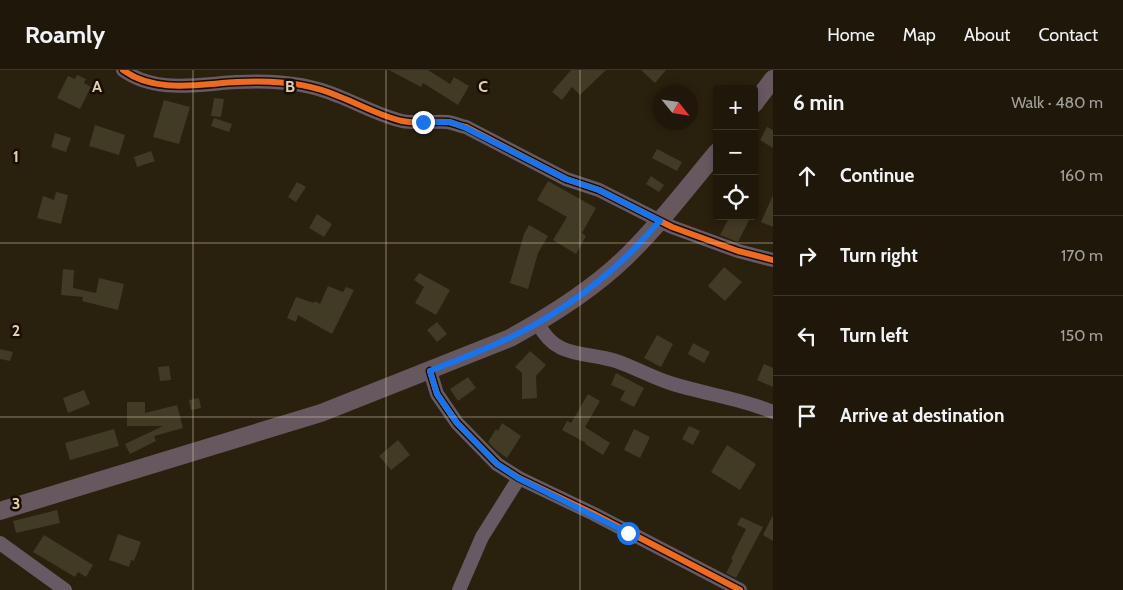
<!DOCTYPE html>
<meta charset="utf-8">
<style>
:root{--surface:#1f180a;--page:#272113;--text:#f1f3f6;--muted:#a1a09c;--line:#3c372b}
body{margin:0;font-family:Cabin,sans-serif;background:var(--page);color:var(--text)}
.controls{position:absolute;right:15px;top:15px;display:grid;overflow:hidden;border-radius:5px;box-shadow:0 2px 8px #0003}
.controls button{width:45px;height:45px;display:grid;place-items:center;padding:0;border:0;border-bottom:1px solid var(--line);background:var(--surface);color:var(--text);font:25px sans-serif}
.compass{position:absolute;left:653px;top:15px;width:45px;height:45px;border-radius:50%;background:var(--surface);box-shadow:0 2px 8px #0003;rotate:120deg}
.stop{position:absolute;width:15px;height:15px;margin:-11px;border:4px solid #1a73e8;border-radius:50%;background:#fff}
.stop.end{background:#1a73e8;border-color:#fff;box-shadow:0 1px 5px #0008}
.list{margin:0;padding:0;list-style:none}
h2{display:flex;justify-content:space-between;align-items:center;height:65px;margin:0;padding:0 20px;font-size:21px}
h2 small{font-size:16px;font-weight:400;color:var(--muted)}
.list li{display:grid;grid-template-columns:32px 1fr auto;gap:15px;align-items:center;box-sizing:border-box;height:80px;padding:0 20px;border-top:1px solid var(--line)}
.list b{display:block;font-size:19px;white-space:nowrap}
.list em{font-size:16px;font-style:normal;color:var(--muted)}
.icon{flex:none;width:28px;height:28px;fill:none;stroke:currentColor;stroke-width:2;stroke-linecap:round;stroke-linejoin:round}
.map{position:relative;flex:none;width:773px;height:520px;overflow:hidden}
header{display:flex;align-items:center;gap:30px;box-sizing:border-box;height:70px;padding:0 25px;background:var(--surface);border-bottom:1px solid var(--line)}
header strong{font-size:24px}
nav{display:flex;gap:28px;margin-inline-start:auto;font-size:18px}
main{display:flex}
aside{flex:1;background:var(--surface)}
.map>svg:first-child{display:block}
.building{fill:#413a25}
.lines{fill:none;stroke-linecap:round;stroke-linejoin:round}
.minor{stroke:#665a64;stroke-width:14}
.major{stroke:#67585f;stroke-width:18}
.cycleway-casing{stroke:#190e00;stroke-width:9}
.cycleway{stroke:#ed6a23;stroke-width:6}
.route{stroke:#1a73e8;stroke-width:6}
.grid{fill:none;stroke:#e2cfaf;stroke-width:1;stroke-opacity:0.55}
.grid-label{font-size:16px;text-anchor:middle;font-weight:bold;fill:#e2cfaf;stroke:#190e00;stroke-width:5;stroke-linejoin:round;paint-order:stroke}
</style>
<header>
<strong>Roamly</strong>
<nav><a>Home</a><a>Map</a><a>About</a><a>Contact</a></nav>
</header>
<main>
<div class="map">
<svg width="773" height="520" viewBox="0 0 773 520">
<rect width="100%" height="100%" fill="#29200d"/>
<!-- building -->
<path class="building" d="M 389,0 L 428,0 L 450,14 L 454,7 L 469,16 L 458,35 L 423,13 L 421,17 Z
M 571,0 L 606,0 L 580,25 L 572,17 L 562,30 L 552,22 Z
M 641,0 L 666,0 L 655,13 Z
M 77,5 L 86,9 L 84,13 L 91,17 L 80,39 L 57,28 L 68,6 L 75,9 Z
M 214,28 L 224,29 L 221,47 L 211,46 Z
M 164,30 L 190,37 L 179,74 L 153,67 Z
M 214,48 L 232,54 L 229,62 L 211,56 Z
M 95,55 L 125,65 L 119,85 L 89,76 Z
M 767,57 L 773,60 L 773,78 L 760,70 Z
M 55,63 L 71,68 L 66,82 L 51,77 Z
M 657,79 L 682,92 L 677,101 L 652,88 Z
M 151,81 L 155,91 L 137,97 L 134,87 Z
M 651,106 L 664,115 L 659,122 L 646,114 Z
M 548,111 L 596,138 L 582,163 L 586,166 L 576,184 L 553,170 L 567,147 L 537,130 Z
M 297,112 L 306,117 L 296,132 L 288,127 Z
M 56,122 L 68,125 L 61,154 L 37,148 L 43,126 L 54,130 Z
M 773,125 L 773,157 L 761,152 Z
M 317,144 L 332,154 L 324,167 L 309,158 Z
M 730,146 L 751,146 L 738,172 L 720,165 Z
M 529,155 L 548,166 L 538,183 L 528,219 L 510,213 L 524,164 Z
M 724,197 L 742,212 L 725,231 L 708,216 Z
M 63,199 L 74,200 L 73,218 L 96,223 L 99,208 L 124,214 L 118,240 L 82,231 L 83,227 L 61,225 Z
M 419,203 L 450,220 L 436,245 L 415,233 L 424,217 L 414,210 Z
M 328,216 L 343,222 L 346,217 L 354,220 L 332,264 L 298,245 L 296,252 L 287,248 L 296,227 L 314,233 L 315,231 L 320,234 Z
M 437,252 L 447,264 L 437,272 L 427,260 Z
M 657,265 L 673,274 L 661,297 L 644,288 Z
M 693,273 L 710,282 L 704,293 L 688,284 Z
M 0,279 L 13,282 L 10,291 L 0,289 Z
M 530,281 L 546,295 L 536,306 L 537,328 L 522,329 L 522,303 L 515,297 Z
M 764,294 L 773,298 L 773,317 L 757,310 Z
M 169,296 L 171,310 L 160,311 L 158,297 Z
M 616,303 L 644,318 L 634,337 L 620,330 L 625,321 L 611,315 Z
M 468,307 L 476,318 L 458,331 L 450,319 Z
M 84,320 L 90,334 L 68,343 L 63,328 Z
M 588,324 L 600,331 L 585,357 L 610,373 L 603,385 L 585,374 L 586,373 L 562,360 L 567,351 L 571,353 Z
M 199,328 L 201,338 L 191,340 L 189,330 Z
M 127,332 L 145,332 L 145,343 L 177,335 L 183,358 L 154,366 L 156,371 L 130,384 L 125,374 L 163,356 L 127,356 Z
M 502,353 L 521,366 L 507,388 L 497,381 L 488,372 L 496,359 L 498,361 Z
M 689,356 L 700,361 L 693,375 L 682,369 Z
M 114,359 L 119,376 L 70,390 L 65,373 Z
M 634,359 L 650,367 L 640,388 L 624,380 Z
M 398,370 L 410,385 L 391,400 L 379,386 Z
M 727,375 L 756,394 L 740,420 L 711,402 Z
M 57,440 L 60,453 L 16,463 L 13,451 Z
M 773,445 L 773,471 L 763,465 Z
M 741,447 L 763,457 L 736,508 L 726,503 L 733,490 L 731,489 L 746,459 L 737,455 Z
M 118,464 L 141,472 L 134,491 L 131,490 L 129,497 L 109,490 Z
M 44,465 L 93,495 L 86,507 L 78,502 L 75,507 L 33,482 Z"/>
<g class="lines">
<!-- minor -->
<path class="minor" d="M 123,0 C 156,24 199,14 237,12 C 271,10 307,12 338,26 C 359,34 380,46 402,51 C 416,54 433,51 448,52 C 454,53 460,56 466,57 L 566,109 L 599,120 L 672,157 L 738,181 L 773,190
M 538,253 C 555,289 584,281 616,291 C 634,297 651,307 670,313 C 704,324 740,328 773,342
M 430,301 L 437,324 L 457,353 L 497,394 L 519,408 L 594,444 L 740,520
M 0,473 L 65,520
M 459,520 L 482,467 L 519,408"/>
<!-- major -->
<path class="major" d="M 754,34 L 773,9
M 0,441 L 321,343 L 510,268 C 552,245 592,220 626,187 C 659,155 687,118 717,82"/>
<defs>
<path id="cycleway" d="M 123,0 C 156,24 199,14 237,12 C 271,10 307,12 338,26 C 359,34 380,46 402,51 C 416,54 433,51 448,52 C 454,53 460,56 466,57 L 566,109 L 599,120 L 672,157 L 738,181 L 773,190
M 430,301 L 437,324 L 457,353 L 497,394 L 519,408 L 594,444 L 740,520"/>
</defs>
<!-- cycleway casing -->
<use href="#cycleway" class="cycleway-casing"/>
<!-- cycleway -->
<use href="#cycleway" class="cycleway"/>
</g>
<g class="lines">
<!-- route -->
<path class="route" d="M 423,52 L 450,52 L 466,58 L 566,109 L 599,120 L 660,151 C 648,163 638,176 626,187 C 592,219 553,247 511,267 C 485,280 457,290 430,301 L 437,324 L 457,353 L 497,394 L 518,408 L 628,463"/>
</g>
<!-- grid -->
<path class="grid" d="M 193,0 L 193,520M 386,0 L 386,520M 580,0 L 580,520M 0,173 L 773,173M 0,347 L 773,347"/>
<g class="grid-label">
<text x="97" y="22">A</text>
<text x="290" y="22">B</text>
<text x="483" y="22">C</text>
<text x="16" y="92">1</text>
<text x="16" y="266">2</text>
<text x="16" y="439">3</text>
</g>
</svg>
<div class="controls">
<button>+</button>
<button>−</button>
<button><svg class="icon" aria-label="locate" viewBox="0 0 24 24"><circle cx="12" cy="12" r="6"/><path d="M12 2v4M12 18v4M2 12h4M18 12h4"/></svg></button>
</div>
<svg class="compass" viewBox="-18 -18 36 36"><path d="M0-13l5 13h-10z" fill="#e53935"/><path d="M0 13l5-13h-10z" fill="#a1a09c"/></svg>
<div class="stop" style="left:628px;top:463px"></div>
<div class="stop end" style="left:423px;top:52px"></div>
</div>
<aside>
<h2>6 min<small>Walk · 480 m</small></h2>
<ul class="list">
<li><svg class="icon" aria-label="ahead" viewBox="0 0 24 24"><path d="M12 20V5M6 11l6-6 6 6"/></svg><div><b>Continue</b></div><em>160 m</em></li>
<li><svg class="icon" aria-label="right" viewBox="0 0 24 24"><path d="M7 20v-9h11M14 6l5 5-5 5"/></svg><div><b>Turn right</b></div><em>170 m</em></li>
<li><svg class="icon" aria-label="left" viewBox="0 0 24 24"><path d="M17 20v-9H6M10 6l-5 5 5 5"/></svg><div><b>Turn left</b></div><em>150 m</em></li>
<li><svg class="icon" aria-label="arrive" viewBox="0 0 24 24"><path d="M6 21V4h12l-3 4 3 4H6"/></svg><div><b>Arrive at destination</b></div></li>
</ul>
</aside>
</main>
